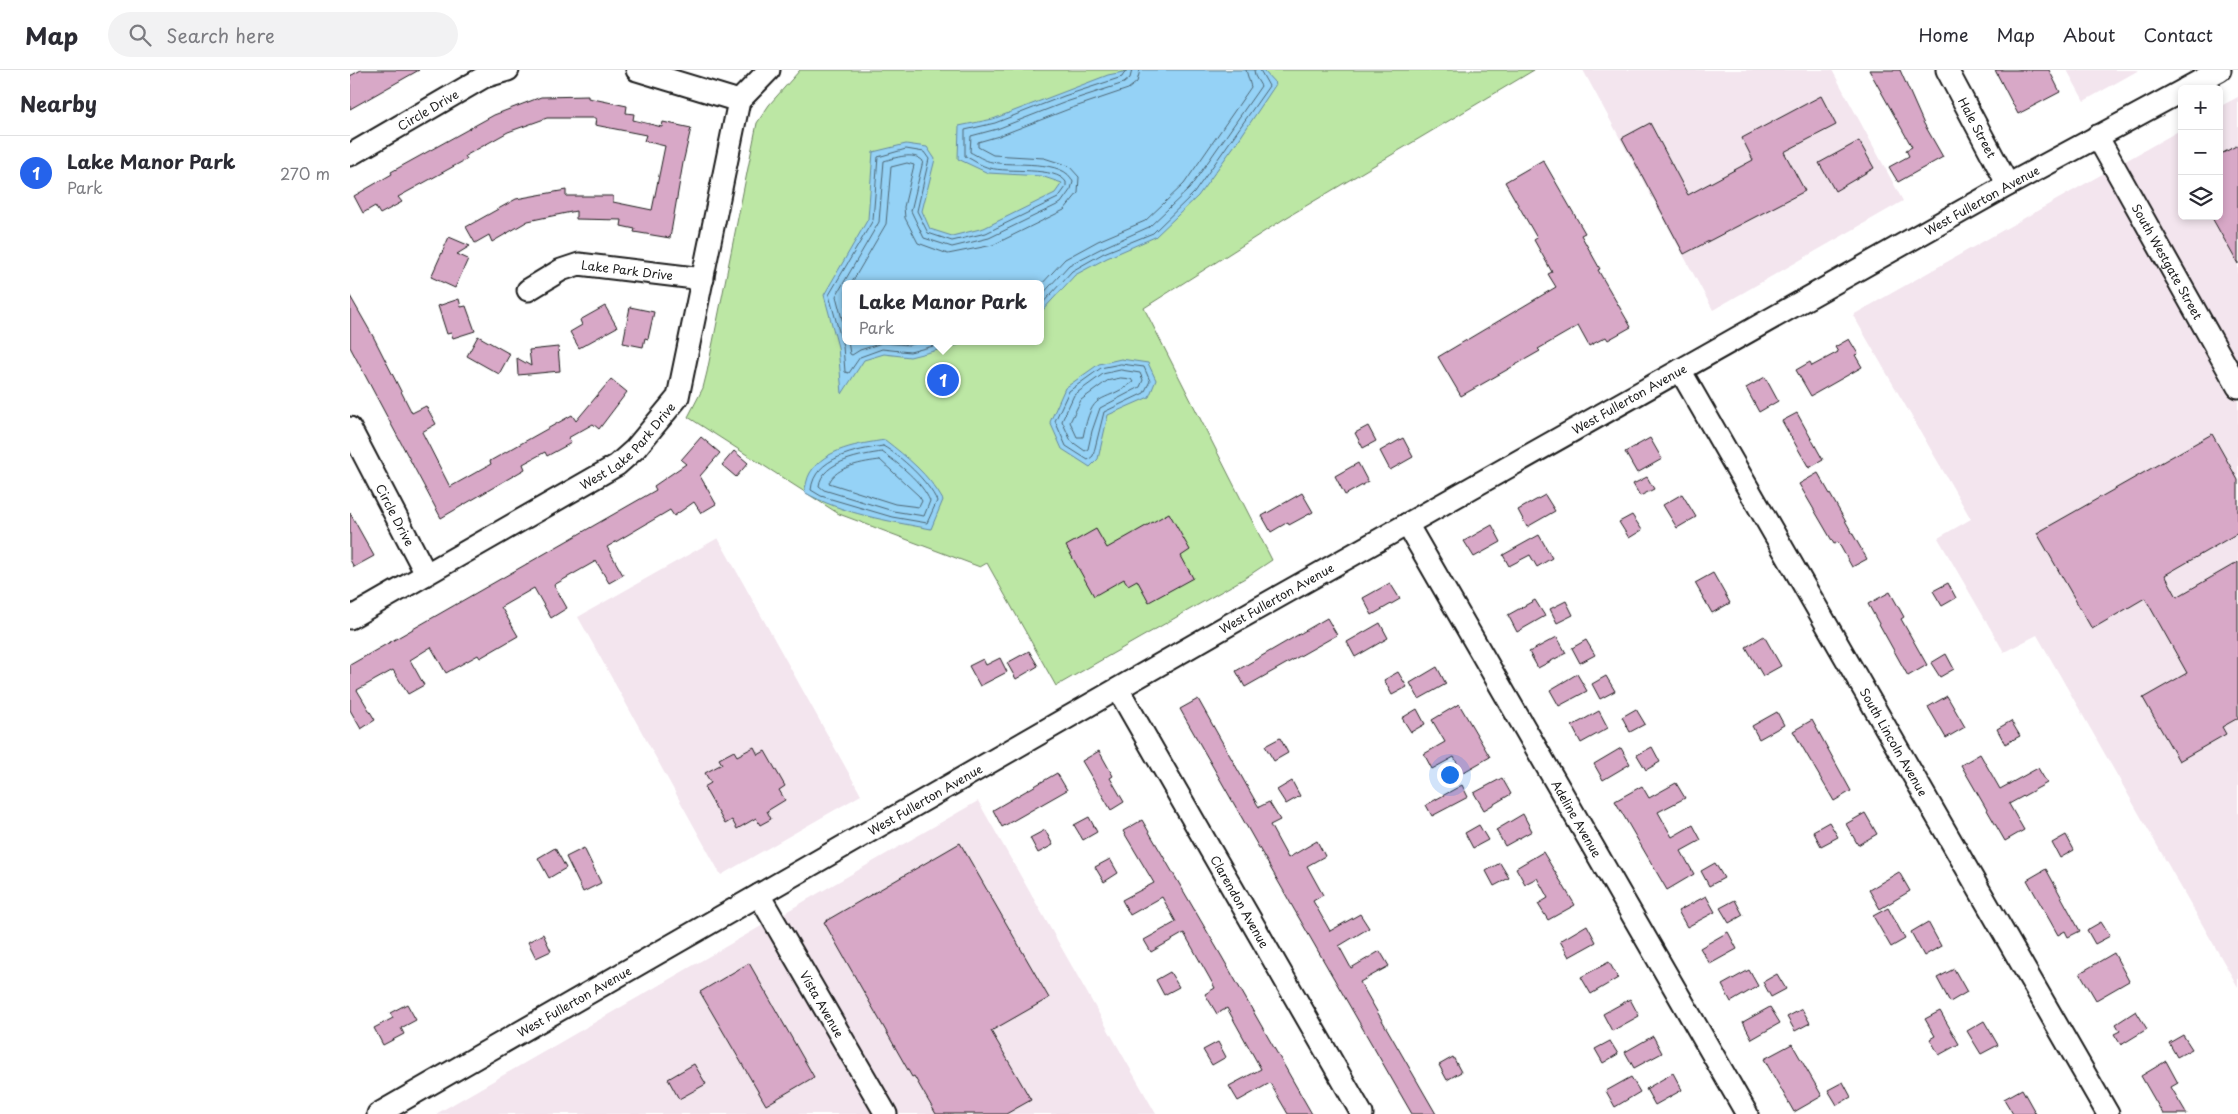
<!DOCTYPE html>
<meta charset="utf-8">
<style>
:root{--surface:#fff;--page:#f2f2f3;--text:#2b2b33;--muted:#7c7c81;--line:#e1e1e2;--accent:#2563eb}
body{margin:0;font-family:"Playpen Sans",sans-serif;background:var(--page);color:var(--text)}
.controls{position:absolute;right:15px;top:15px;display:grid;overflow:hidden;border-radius:8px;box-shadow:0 2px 8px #0003}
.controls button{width:45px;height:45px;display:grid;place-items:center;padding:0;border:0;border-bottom:1px solid var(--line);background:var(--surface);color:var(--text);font:25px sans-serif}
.you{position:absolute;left:1099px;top:704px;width:18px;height:18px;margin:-12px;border:4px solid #fff;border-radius:50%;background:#1a73e8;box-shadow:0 0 0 8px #1a73e833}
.badge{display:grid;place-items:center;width:32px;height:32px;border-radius:50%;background:var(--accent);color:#fff;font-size:16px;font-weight:700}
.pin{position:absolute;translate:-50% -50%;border:2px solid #fff;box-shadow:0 1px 5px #0006}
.popup{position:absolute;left:492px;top:210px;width:202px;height:65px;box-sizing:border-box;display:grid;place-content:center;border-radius:8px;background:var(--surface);filter:drop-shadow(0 1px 4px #0005);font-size:16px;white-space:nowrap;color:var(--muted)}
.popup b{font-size:19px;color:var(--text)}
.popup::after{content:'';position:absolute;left:50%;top:100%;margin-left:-10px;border:10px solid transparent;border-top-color:var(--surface)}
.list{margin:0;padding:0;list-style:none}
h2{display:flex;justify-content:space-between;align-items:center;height:65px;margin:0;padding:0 20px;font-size:21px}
h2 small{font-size:16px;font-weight:400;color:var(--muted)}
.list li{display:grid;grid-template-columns:32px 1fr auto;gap:15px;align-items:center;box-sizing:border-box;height:75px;padding:0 20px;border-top:1px solid var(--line)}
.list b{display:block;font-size:19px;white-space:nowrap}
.list p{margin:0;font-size:16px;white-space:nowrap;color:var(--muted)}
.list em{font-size:16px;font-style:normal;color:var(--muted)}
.icon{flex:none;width:28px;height:28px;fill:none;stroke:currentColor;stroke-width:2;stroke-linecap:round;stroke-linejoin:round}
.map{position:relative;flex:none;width:1888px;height:1044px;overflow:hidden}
header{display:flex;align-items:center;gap:30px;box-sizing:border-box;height:70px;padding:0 25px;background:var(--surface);border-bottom:1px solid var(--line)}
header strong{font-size:24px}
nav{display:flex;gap:28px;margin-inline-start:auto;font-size:18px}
.search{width:350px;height:45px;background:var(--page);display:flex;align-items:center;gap:12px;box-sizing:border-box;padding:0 18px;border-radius:28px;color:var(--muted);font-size:19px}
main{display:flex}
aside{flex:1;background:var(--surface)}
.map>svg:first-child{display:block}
.built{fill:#f3e5ee}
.green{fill:#bce7a4;stroke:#6c8260;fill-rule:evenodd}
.water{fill:#95d2f6;stroke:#65899f}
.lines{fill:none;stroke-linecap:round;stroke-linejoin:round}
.shore{stroke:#4c6573;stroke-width:1}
.building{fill:#d8a8c7;stroke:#1c1c1c}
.minor-casing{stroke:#1c1c1c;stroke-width:25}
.minor{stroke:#fff;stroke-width:21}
.labels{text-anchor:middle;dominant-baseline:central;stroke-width:4;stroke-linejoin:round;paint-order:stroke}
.street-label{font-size:12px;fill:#1c1c1c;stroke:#fff}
</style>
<header>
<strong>Map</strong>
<div class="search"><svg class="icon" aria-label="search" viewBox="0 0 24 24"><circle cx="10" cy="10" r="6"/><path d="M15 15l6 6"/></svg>Search here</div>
<nav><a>Home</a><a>Map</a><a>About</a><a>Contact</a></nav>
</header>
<main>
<aside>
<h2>Nearby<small></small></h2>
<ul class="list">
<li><span class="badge">1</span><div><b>Lake Manor Park</b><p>Park</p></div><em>270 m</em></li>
</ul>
</aside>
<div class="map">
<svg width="1888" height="1044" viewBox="0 0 1888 1044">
<rect width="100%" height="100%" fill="#fff"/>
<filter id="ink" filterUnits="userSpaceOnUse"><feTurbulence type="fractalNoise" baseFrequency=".02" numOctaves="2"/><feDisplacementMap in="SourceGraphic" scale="10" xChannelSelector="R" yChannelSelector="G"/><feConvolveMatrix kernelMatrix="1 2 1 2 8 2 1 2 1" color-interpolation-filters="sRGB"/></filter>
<g filter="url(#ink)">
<!-- built -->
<path class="built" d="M 1233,0 L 1482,0 L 1553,131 L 1363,240 Z
M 1717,0 L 1789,0 L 1734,31 Z
M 1888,27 L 1888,917 L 1687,565 L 1654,582 L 1588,468 L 1621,449 L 1503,245 L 1832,59 L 1832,146 L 1869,146 L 1869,37 Z
M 368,468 L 511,725 L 371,805 L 228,547 Z
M 628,731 L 806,1044 L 86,1044 Z"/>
<!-- green -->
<path class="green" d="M 450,0 L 1184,0 L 934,149 L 794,238 L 922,490 L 895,508 L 706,616 L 637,493 L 630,497 L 489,444 L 338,347 L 353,318 L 357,302 L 407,53 L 419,35 ZM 496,214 L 690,214 L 690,271 L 496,271 Z"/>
<!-- water -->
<path class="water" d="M 783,0 L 913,0 L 926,14 L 890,68 L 848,126 L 805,167 L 757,188 L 725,205 L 691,242 L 690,214 L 496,214 L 496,271 L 624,271 L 560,287 L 534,284 L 514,290 L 492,324 L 488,277 L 474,225 L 518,149 L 523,82 L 556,74 L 577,77 L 585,89 L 572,141 L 580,159 L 602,166 L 634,158 L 705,123 L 712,113 L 691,106 L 638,103 L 608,89 L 609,56 L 643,49 L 758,5 Z
M 771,289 L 798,293 L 806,310 L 799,327 L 758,345 L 748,389 L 740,397 L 712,379 L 700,352 L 715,318 L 749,294 Z
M 535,370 C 557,387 579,405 593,430 L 581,459 C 539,451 492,444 454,422 C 456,416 457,408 460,403 C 475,378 510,374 535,370 Z"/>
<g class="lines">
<!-- shore -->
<path class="shore" d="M 501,214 L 536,154 L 541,97 L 557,93 L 564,95 L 554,137 L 555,148 L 568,173 L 598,184 L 643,175 L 714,140 L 728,123 L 729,107 L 719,96 L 694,88 L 643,85 L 628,77 L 628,72 L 649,66 L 719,39 L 778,19 L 787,12 L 790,0
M 690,216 L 715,189 L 748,171 L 795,151 L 834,114 L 901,17 L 896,0
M 690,227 L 719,195 L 752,178 L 799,157 L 839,119 L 911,16 L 905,6 L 904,0
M 690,236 L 722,201 L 754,183 L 803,163 L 844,123 L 919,16 L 910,0
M 496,264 L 486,226 L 529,152 L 534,91 C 545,88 563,81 573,91 L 561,141 L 574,168 L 602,177 L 639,168 L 711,133 L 721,119 L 723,112 C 715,88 661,97 642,92 C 635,91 626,85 620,82 L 621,66 L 647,59 L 716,32 L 774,13 L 780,8 L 782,0
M 498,271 L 500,284 L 502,285 L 510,280 L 532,273 L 559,275 L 577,271
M 603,271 L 560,282 L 532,279 L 510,287 L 499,303 L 495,302 L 493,276 L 479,225 L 523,150 L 528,87 L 556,79 L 574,82 L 579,89 L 567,141 L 578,163 L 602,171 L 636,163 L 708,128 L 716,117 L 716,112 C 706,96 657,103 640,98 C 631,96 623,90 615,86 L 615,60 L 645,53 L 714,26 L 772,7 L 776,0
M 771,294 L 794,297 L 800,311 L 794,323 L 754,342 L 743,386 L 738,390 L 716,376 L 705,351 L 719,321 L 751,298 Z
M 771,300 L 790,303 L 793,310 L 790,317 L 750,338 L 742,361 L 738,379 L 735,381 L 721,371 L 712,351 L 724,325 L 753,304 Z
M 771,308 L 781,309 L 783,312 C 750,336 743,318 733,367 L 727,367 L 720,352 L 731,330 L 757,311 Z
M 533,376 C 551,386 579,412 587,431 L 577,453 L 542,447 L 471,426 L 461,420 C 464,387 507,380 533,376 Z
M 532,382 C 549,394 572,412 580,431 L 574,446 L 543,441 L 474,420 L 469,416 C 472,391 512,385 532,382 Z
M 530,390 L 569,426 L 572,431 L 569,437 L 545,434 L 479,413 C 486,396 514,392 530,390 Z"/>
</g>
<!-- building -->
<path class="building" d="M 11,0 L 69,0 L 0,39 L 0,6 Z
M 1519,0 L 1550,0 L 1573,52 L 1593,87 L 1548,112 L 1539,97 L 1559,86 L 1556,80 L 1562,77 Z
M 1645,0 L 1699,0 L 1710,22 L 1668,44 Z
M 238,26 L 238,28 L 277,36 L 276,43 L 284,44 L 283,50 L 312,57 L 313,52 L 341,58 L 333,93 L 320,168 L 284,162 L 285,159 L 271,156 L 272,150 L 226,149 L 226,141 L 178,151 L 142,172 L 139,165 L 125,173 L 116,157 L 166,129 L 216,120 L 216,126 L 263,126 L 263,132 L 302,140 L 315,76 L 294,71 L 296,65 L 245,55 L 246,48 L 197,48 L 158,62 L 115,86 L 117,89 L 48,127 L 52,132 L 30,144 L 25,136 L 13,143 L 4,126 L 42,104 L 41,102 L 144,45 L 191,27 Z
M 1471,26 L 1486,55 L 1434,82 L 1455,121 L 1334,184 L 1272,68 L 1300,53 L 1338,125 L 1403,90 L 1392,68 Z
M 1509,71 L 1524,98 L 1485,121 L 1469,93 Z
M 1888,75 L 1888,194 L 1861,146 L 1869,146 L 1869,85 Z
M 1193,90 L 1235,163 L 1231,165 L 1250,199 L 1248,200 L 1281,257 L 1258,270 L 1256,267 L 1239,276 L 1228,256 L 1188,279 L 1190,281 L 1111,326 L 1088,287 L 1206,217 L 1198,204 L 1202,202 L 1184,170 L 1187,168 L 1155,112 Z
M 99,167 L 120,176 L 107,184 L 118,189 L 105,218 L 81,207 Z
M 0,226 L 24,268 L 62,343 L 76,336 L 86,354 L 72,362 L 100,417 L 141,394 L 140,391 L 222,345 L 226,351 L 261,309 L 277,322 L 249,359 L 243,354 L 218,368 L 221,373 L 197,386 L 195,382 L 173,394 L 175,399 L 91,448 L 0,277 Z
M 109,229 L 111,237 L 116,236 L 125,261 L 103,268 L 101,263 L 97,264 L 88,236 Z
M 255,236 L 267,257 L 229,278 L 220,262 L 232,255 L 230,250 Z
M 280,237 L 304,242 L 298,269 L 295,268 L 293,277 L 273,273 Z
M 128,266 L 160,284 L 149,304 L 117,286 Z
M 1499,269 L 1508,284 L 1505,285 L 1512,297 L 1461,326 L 1446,300 L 1460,292 L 1462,296 L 1488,282 L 1485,277 Z
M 208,277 L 210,301 L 168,305 L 167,288 L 181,296 L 179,280 Z
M 1415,307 L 1428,331 L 1409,342 L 1396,318 Z
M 1447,343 L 1473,390 L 1459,398 L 1432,351 Z
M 1018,356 L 1026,371 L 1013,378 L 1005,363 Z
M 1862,364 L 1888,410 L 1888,463 L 1815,505 L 1827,527 L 1888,492 L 1888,648 L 1872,657 L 1876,664 L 1829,691 L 1793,628 L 1837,603 L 1795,528 L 1742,559 L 1687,463 Z
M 351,367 L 370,383 L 350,406 L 366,434 L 351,443 L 344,432 L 324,446 L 320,440 L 257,477 L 273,505 L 259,513 L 246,491 L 204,515 L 217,538 L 201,548 L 184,518 L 151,537 L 168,566 L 130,588 L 128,585 L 96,603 L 81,577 L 60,590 L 74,615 L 58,624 L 43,600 L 7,620 L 25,650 L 11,659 L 0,640 L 0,595 L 306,420 L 304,416 L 336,394 L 331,390 Z
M 1053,368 L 1063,387 L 1040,400 L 1030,381 Z
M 1300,368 L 1312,389 L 1287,403 L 1275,382 Z
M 384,381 L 398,393 L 386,407 L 372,395 Z
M 1008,393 L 1018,412 L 995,425 L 985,406 Z
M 1468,403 L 1517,489 L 1502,497 L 1488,472 L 1484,474 L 1449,414 Z
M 1297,407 L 1304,419 L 1290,426 L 1283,414 Z
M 952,423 L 963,442 L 939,455 L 938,452 L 921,462 L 912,446 Z
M 1332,424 L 1346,447 L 1327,458 L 1313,435 Z
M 1195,425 L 1205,441 L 1177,457 L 1168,440 Z
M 0,443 L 24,486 L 4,497 L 0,490 Z
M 819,443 L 840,480 L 831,486 L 843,508 L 799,532 L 787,510 L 778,515 L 774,509 L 744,526 L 716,476 L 746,459 L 757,478 Z
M 1282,445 L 1292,460 L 1279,468 L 1269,452 Z
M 1142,455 L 1151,472 L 1124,487 L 1114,471 Z
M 1189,465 L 1202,488 L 1187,497 L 1180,485 L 1159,496 L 1153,485 Z
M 1363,503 L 1380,533 L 1362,543 L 1345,513 Z
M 1040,513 L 1050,529 L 1022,545 L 1013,528 Z
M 1598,513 L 1606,528 L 1592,536 L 1583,521 Z
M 1540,522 L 1554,547 L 1551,549 L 1577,595 L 1558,606 L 1518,534 Z
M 1185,530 L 1195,546 L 1167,562 L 1158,545 Z
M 1216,531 L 1223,545 L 1207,553 L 1200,539 Z
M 977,548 L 987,565 L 895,617 L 886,601 Z
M 1030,553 L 1038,568 L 1005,587 L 997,572 Z
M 1414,566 L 1431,596 L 1413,606 L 1396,577 Z
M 1207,567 L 1216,583 L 1188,598 L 1179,582 Z
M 1236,570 L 1245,585 L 1230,593 L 1222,578 Z
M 679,581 L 688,596 L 666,609 L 657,593 Z
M 1596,584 L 1604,599 L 1590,607 L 1581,593 Z
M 650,588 L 657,602 L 630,616 L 619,596 L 633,589 L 636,595 Z
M 1087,597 L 1096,614 L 1069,629 L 1060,613 Z
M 1048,602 L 1057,617 L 1042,625 L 1034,610 Z
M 1227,604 L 1237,621 L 1209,636 L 1200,620 Z
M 1256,606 L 1265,621 L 1250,629 L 1242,614 Z
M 1597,626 L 1615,657 L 1596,668 L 1578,637 Z
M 848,629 L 907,734 L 909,737 L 919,732 L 930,750 L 920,755 L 938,788 L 967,771 L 975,786 L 957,796 L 973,825 L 963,831 L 980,861 L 1010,844 L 1019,858 L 989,876 L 1001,898 L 1030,881 L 1039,896 L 1010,912 L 1086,1044 L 1062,1044 L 945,841 L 830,639 Z
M 1109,634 L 1140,687 L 1112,703 L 1104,687 L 1082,699 L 1074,684 L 1095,672 L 1082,650 Z
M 1067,639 L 1075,654 L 1061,662 L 1052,648 Z
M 1286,639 L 1295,654 L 1280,662 L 1272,647 Z
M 1249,641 L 1258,658 L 1231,673 L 1222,656 Z
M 1427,642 L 1434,655 L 1409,669 L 1402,656 Z
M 1462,650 L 1501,721 L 1484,731 L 1443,661 Z
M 1661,651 L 1670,666 L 1655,674 L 1647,659 Z
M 930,668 L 938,683 L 924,691 L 915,676 Z
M 404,677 L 408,685 L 415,681 L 435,716 L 429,720 L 435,730 L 417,741 L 421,749 L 410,755 L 406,748 L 387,759 L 382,750 L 375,754 L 354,717 L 361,713 L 355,703 L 372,694 L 369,689 L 384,681 L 387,686 Z
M 1302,677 L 1310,692 L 1296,700 L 1287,685 Z
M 1271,678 L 1280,694 L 1253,710 L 1244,694 Z
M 749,681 L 763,706 L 760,708 L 774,732 L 761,740 L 732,691 Z
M 1630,684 L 1650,719 L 1688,698 L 1697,713 L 1659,734 L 1674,760 L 1655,771 L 1611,695 Z
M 707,703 L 717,720 L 652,757 L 643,740 Z
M 1152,708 L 1161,724 L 1134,740 L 1124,723 Z
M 942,711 L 950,726 L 936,734 L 927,720 Z
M 1326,713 L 1335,728 L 1308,742 L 1322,767 L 1343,755 L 1351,770 L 1331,781 L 1344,804 L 1317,820 L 1265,731 L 1292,716 L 1299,728 Z
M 1112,715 L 1118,727 L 1082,746 L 1076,735 Z
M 1515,743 L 1527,764 L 1508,775 L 1496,754 Z
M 1173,744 L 1182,761 L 1155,776 L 1146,760 Z
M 739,747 L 747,762 L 733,770 L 724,755 Z
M 792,750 L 872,887 L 962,1044 L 938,1044 L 920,1013 L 888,1031 L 879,1016 L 911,999 L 877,938 L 867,944 L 855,924 L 865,918 L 859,907 L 834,863 L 801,882 L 794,870 L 826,852 L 812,827 L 780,845 L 772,830 L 804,813 L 773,761 Z
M 1479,752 L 1488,767 L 1471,776 L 1463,761 Z
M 1129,755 L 1138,770 L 1123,778 L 1115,763 Z
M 695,760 L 703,775 L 688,783 L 680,768 Z
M 1716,765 L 1724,780 L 1710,788 L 1702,773 Z
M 610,773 L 699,928 L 641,961 L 681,1030 L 656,1044 L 586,1044 L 564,1006 L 562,1007 L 474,852 Z
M 205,778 L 216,798 L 199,808 L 188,788 Z
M 234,778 L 251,813 L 233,822 L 216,787 Z
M 1193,782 L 1225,835 L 1198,850 L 1188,834 L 1198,828 L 1187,808 L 1175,814 L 1166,798 Z
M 760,789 L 768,803 L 754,812 L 745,797 Z
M 1150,793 L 1159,808 L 1144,816 L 1136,801 Z
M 1365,793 L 1374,808 L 1359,816 L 1351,801 Z
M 1696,799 L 1730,861 L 1718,867 L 1715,861 L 1708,865 L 1677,810 Z
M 1549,802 L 1560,821 L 1530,839 L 1519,820 Z
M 1356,826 L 1365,842 L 1337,857 L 1328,841 Z
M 1385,830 L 1393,845 L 1379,853 L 1370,838 Z
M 1538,838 L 1555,869 L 1541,877 L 1523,846 Z
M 1578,852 L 1591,876 L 1574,886 L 1561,862 Z
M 1751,852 L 1760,866 L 1745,874 L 1737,860 Z
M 1237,855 L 1246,872 L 1219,887 L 1210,871 Z
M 1378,862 L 1387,879 L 1360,894 L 1350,878 Z
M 193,864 L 201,881 L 186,888 L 178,872 Z
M 1764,883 L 1779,911 L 1746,930 L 1730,903 Z
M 1259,892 L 1268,908 L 1241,924 L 1231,907 Z
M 399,893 L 464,1007 L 416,1035 L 350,922 Z
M 1604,899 L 1617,922 L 1600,932 L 1587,908 Z
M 1399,900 L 1408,916 L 1381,932 L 1372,915 Z
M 820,902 L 829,917 L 814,925 L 806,910 Z
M 1427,904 L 1436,919 L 1421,927 L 1413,912 Z
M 1280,929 L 1289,946 L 1262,961 L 1253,944 Z
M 57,934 L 66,950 L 51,958 L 54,964 L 33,975 L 24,958 L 43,948 L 40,943 Z
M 1420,937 L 1430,953 L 1402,969 L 1393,952 Z
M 1452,939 L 1460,953 L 1445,961 L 1437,947 Z
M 1590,941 L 1609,974 L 1589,985 L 1580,969 L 1585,966 L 1575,949 Z
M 1786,941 L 1797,959 L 1771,975 L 1764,964 L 1770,961 L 1766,954 Z
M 1634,951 L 1648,975 L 1631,984 L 1617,961 Z
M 1833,965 L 1842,979 L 1827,987 L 1819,973 Z
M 1303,966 L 1312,983 L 1284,998 L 1275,982 Z
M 1260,971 L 1268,984 L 1253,993 L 1245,979 Z
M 868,972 L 876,987 L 862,995 L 853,980 Z
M 1442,974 L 1472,1026 L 1444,1042 L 1414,989 Z
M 1103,987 L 1111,1002 L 1097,1010 L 1089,995 Z
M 1816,991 L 1828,1013 L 1821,1017 L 1837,1044 L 1813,1044 L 1791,1006 Z
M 344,994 L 356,1014 L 329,1029 L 318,1009 Z
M 1323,1003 L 1332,1020 L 1305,1035 L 1296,1019 Z
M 1281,1007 L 1290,1022 L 1265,1037 L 1256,1021 Z
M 1493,1012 L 1501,1027 L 1487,1035 L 1478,1020 Z
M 1672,1019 L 1686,1044 L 1663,1044 L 1654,1029 Z"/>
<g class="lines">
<defs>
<g id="minor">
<path d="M 287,0 L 389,31"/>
<path id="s1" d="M 1597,0 L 1658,115"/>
<path d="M 1835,19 L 1870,0"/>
<path id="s2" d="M 1747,66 L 1888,317"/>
<path id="s3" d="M 0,85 L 134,7 L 158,0"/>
<path id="s4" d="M 178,220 L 211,200 L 229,194 L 353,209"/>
<path id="s5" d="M 1330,300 L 1758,1044"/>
<path id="s6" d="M 0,358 L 76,504"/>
<path id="s7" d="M 1057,454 L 1397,1044"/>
<path id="s8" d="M 0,548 L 267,395 L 285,379 L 328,327 L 389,31 L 419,0"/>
<path id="s9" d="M 768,619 L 1012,1044"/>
<path id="s10" d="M 409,825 L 536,1044"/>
<path id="s11" d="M 28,1044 L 889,549 L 1658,115 L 1832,21"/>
</g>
</defs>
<!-- minor casing -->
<use href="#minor" class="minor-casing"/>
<!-- minor -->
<use href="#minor" class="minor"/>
</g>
</g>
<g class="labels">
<!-- street labels -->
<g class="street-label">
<text stroke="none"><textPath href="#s3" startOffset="90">Circle Drive</textPath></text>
<text stroke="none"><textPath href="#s1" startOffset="65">Hale Street</textPath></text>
<text stroke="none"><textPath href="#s11" startOffset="1846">West Fullerton Avenue</textPath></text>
<text stroke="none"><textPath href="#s2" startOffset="144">South Westgate Street</textPath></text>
<text stroke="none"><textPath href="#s4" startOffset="106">Lake Park Drive</textPath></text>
<text stroke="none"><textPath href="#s11" startOffset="1441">West Fullerton Avenue</textPath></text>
<text stroke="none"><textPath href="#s8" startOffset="328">West Lake Park Drive</textPath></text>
<text stroke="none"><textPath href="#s6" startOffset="98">Circle Drive</textPath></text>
<text stroke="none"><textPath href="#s11" startOffset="1036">West Fullerton Avenue</textPath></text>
<text stroke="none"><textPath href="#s5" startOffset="429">South Lincoln Avenue</textPath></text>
<text stroke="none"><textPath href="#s11" startOffset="631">West Fullerton Avenue</textPath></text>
<text stroke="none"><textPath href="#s7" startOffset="340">Adeline Avenue</textPath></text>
<text stroke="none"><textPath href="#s9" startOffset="245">Clarendon Avenue</textPath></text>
<text stroke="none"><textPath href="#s11" startOffset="226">West Fullerton Avenue</textPath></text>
<text stroke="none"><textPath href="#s10" startOffset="126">Vista Avenue</textPath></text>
</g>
</g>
</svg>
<div class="controls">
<button>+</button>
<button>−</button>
<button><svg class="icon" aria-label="layers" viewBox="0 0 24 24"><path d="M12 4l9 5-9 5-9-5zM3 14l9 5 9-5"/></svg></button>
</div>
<div class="you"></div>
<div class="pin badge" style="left:593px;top:310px">1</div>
<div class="popup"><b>Lake Manor Park</b>Park</div>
</div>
</main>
